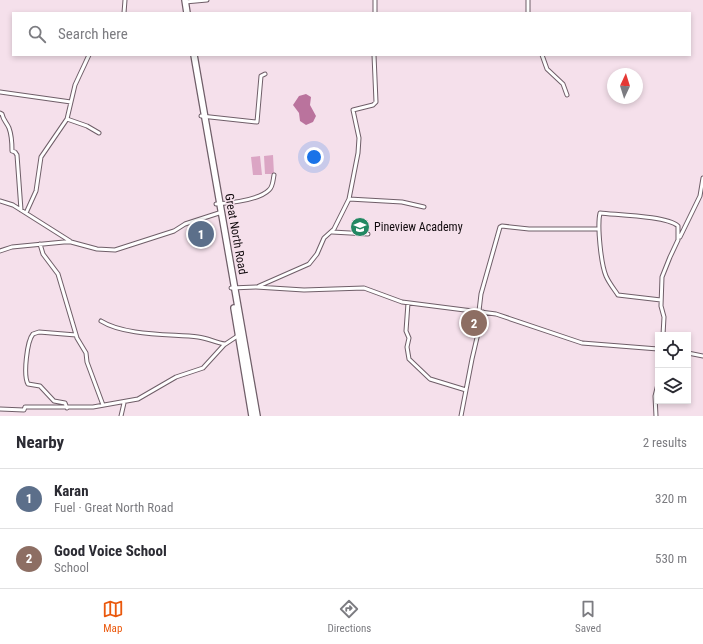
<!DOCTYPE html>
<meta charset="utf-8">
<style>
:root{--surface:#fff;--page:#f7f7f7;--text:#2b2b33;--muted:#7c7c81;--line:#e1e1e2;--accent:#ea580c}
body{margin:0;font-family:"Roboto Condensed",sans-serif;background:var(--page);color:var(--text)}
.controls{position:absolute;right:12px;bottom:12px;display:grid;overflow:hidden;border-radius:0px;box-shadow:0 2px 6px #0003}
.controls button{width:36px;height:36px;display:grid;place-items:center;padding:0;border:0;border-bottom:1px solid var(--line);background:var(--surface);color:var(--text);font:20px sans-serif}
.compass{position:absolute;left:607px;top:68px;width:36px;height:36px;border-radius:50%;background:var(--surface);box-shadow:0 2px 6px #0003;rotate:4deg}
.you{position:absolute;left:314px;top:157px;width:14px;height:14px;margin:-10px;border:3px solid #fff;border-radius:50%;background:#1a73e8;box-shadow:0 0 0 6px #1a73e833}
.badge{display:grid;place-items:center;width:26px;height:26px;border-radius:50%;background:var(--accent);color:#fff;font-size:13px;font-weight:700}
.pin{position:absolute;translate:-50% -50%;border:2px solid #fff;box-shadow:0 1px 4px #0006}
.list{margin:0;padding:0;list-style:none}
h2{display:flex;justify-content:space-between;align-items:center;height:52px;margin:0;padding:0 16px;font-size:17px}
h2 small{font-size:13px;font-weight:400;color:var(--muted)}
.list li{display:grid;grid-template-columns:26px 1fr auto;gap:12px;align-items:center;box-sizing:border-box;height:60px;padding:0 16px;border-top:1px solid var(--line)}
.list b{display:block;font-size:15px;white-space:nowrap}
.list p{margin:0;font-size:13px;white-space:nowrap;color:var(--muted)}
.list em{font-size:13px;font-style:normal;color:var(--muted)}
.icon{flex:none;width:22px;height:22px;fill:none;stroke:currentColor;stroke-width:2;stroke-linecap:round;stroke-linejoin:round}
.map{position:relative;flex:none;width:703px;height:416px;overflow:hidden}
.search{position:absolute;background:var(--surface);box-shadow:0 2px 6px #0003;left:12px;right:12px;top:12px;height:44px;display:flex;align-items:center;gap:10px;box-sizing:border-box;padding:0 14px;border-radius:0px;color:var(--muted);font-size:15px}
.sheet{height:172px;background:var(--surface)}
nav{display:flex;justify-content:space-around;align-items:center;box-sizing:border-box;height:56px;border-top:1px solid var(--line);background:var(--surface);font-size:11px;color:var(--muted)}
nav a{display:grid;justify-items:center;gap:2px}
nav .on{color:var(--accent)}
.map>svg:first-child{display:block}
.green{fill:#dba5c4}
.water{fill:#ba739d}
.lines{fill:none;stroke-linecap:round;stroke-linejoin:round}
.minor-casing{stroke:#6f5e68;stroke-width:5}
.trunk-casing{stroke:#6f5e68;stroke-width:8}
.minor{stroke:#fff;stroke-width:3}
.trunk{stroke:#fff;stroke-width:5.5}
.labels{text-anchor:middle;dominant-baseline:central;stroke-width:3;stroke-linejoin:round;paint-order:stroke}
.poi-label{font-size:12px;fill:#100a0d;stroke:#f5e0eb;text-anchor:start}
.street-label{font-size:12px;fill:#100a0d;stroke:#f5e0eb}
</style>
<div class="map">
<svg width="703" height="416" viewBox="0 0 703 416">
<rect width="100%" height="100%" fill="#f5e0eb"/>
<!-- green -->
<path class="green" d="M 273,155 L 274,174 L 265,174 L 264,156 Z
M 260,156 L 262,175 L 253,175 L 251,157 Z"/>
<!-- water -->
<path class="water" d="M 306,94 L 311,97 L 310,105 L 316,116 L 313,122 L 306,125 L 300,121 L 299,113 L 293,105 L 299,96 Z"/>
<g class="lines">
<defs>
<path id="minor" d="M 185,2 L 207,0
M 124,13 L 125,0
M 375,13 L 375,0
M 528,13 L 528,0
M 542,55 L 547,69 L 563,84 L 567,95
M 0,92 L 71,102
M 0,113 L 2,114 C 3,120 7,123 9,128 C 12,136 12,143 12,151 L 15,152 L 17,155 L 21,210
M 201,116 L 257,122 L 261,76 L 265,74
M 67,119 L 87,126 L 99,133
M 349,199 L 402,202 L 424,207
M 0,201 L 13,205 L 70,241
M 216,204 C 230,203 259,200 269,190 C 273,187 273,180 274,175
M 26,213 L 36,191 L 41,157 L 67,119 L 75,85 L 89,55
M 332,232 L 368,234
M 680,237 L 700,196 L 703,178
M 40,244 L 43,254 L 58,274 L 77,338 L 86,353 L 87,362 L 103,405
M 0,251 L 12,247 L 64,242 L 71,242 L 97,249 L 115,250 L 174,231 L 185,224 L 222,212
M 259,286 L 309,264 L 317,254 L 324,238 L 334,229 L 349,199 L 358,153 L 359,138 L 353,110 L 373,105 L 376,102 L 374,55
M 231,288 L 256,287 L 304,290 L 364,288 L 402,302 L 496,314 L 582,343 L 658,349
M 661,300 L 618,295 C 614,289 609,283 606,276 C 601,264 597,226 600,213 C 617,215 667,216 678,226 L 678,240 L 670,257 L 662,277 L 661,306 L 664,317 L 663,335
M 408,303 L 406,331 L 409,338 L 407,347 L 409,359 L 430,379 L 466,390
M 479,311 L 481,294 L 500,227 L 502,226 L 529,229 L 599,229
M 101,321 C 125,336 171,334 198,337 C 208,338 216,343 225,344
M 688,353 L 703,356
M 67,408 L 65,403 L 54,401 L 40,386 L 28,384 C 23,375 27,341 33,334 L 39,332 L 76,335
M 0,409 L 24,410 L 25,407 L 93,407 L 138,399 L 176,377 L 203,368 L 224,345 L 239,335
M 121,416 L 124,403
M 461,416 L 472,359 L 483,312
M 656,416 L 655,396 L 658,384"/>
<path id="trunk" d="M 185,0 L 187,13
M 194,55 L 257,416
M 234,308 L 252,416"/>
</defs>
<!-- minor casing -->
<use href="#minor" class="minor-casing"/>
<!-- trunk casing -->
<use href="#trunk" class="trunk-casing"/>
<!-- minor -->
<use href="#minor" class="minor"/>
<!-- trunk -->
<use href="#trunk" class="trunk"/>
</g>
<!-- icons -->
<defs>
<symbol id="school-disc" viewBox="-11 -11 22 22"><circle r="9.5" fill="#228862" stroke="#f5e0eb"/><path d="M0-5L7-2L0 1L-7-2ZM-4 1L0 2.5L4 1V4Q0 6-4 4Z" fill="#fff"/></symbol>
</defs>
<g fill-rule="evenodd">
<use href="#school-disc" x="349" y="216" width="22" height="22"/>
</g>
<g class="labels">
<!-- poi labels -->
<g class="poi-label">
<text x="374" y="227">Pineview Academy</text>
</g>
<!-- street labels -->
<g class="street-label">
<text transform="translate(236 234) rotate(80)">Great North Road</text>
</g>
</g>
</svg>
<div class="controls">
<button><svg class="icon" aria-label="locate" viewBox="0 0 24 24"><circle cx="12" cy="12" r="6"/><path d="M12 2v4M12 18v4M2 12h4M18 12h4"/></svg></button>
<button><svg class="icon" aria-label="layers" viewBox="0 0 24 24"><path d="M12 4l9 5-9 5-9-5zM3 14l9 5 9-5"/></svg></button>
</div>
<svg class="compass" viewBox="-18 -18 36 36"><path d="M0-13l5 13h-10z" fill="#e53935"/><path d="M0 13l5-13h-10z" fill="#7c7c81"/></svg>
<div class="you"></div>
<div class="pin badge" style="left:201px;top:234px;background:#5c6f8a">1</div>
<div class="pin badge" style="left:474px;top:323px;background:#8d6e63">2</div>
<div class="search"><svg class="icon" aria-label="search" viewBox="0 0 24 24"><circle cx="10" cy="10" r="6"/><path d="M15 15l6 6"/></svg>Search here</div>
</div>
<section class="sheet">
<h2>Nearby<small>2 results</small></h2>
<ul class="list">
<li><span class="badge" style="background:#5c6f8a">1</span><div><b>Karan</b><p>Fuel · Great North Road</p></div><em>320 m</em></li>
<li><span class="badge" style="background:#8d6e63">2</span><div><b>Good Voice School</b><p>School</p></div><em>530 m</em></li>
</ul>
</section>
<nav>
<a class="on"><svg class="icon" aria-label="map" viewBox="0 0 24 24"><path d="M3 6l6-2 6 2 6-2v14l-6 2-6-2-6 2zM9 4v14M15 6v14"/></svg>Map</a>
<a><svg class="icon" aria-label="directions" viewBox="0 0 24 24"><path d="M12 3l9 9-9 9-9-9zM9 14v-3h6M13 9l2 2-2 2"/></svg>Directions</a>
<a><svg class="icon" aria-label="saved" viewBox="0 0 24 24"><path d="M7 4h10v16l-5-4-5 4z"/></svg>Saved</a>
</nav>
